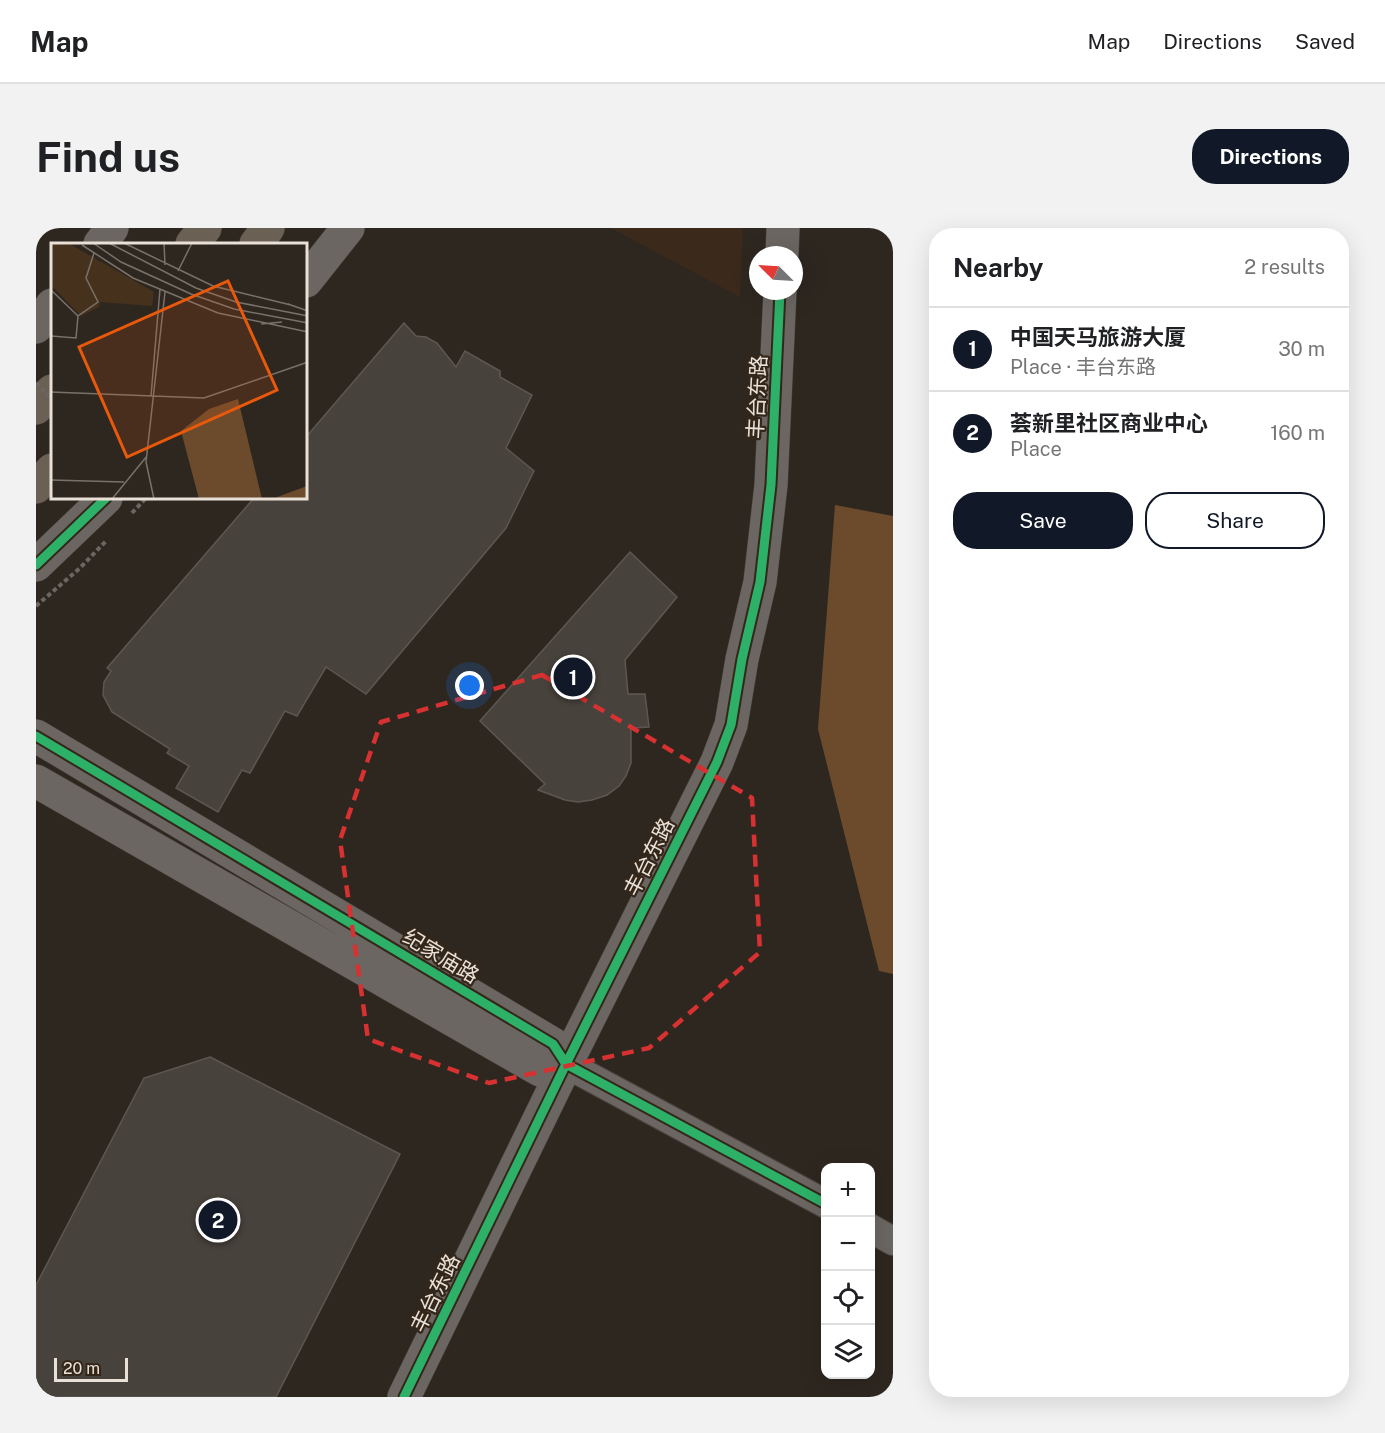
<!DOCTYPE html>
<meta charset="utf-8">
<style>
:root{--surface:#fff;--page:#f2f2f2;--text:#202124;--muted:#757577;--line:#e0e0e0;--accent:#111827}
body{margin:0;font-family:"Public Sans","Noto Sans SC",sans-serif;background:var(--page);color:var(--text)}
.controls{position:absolute;right:18px;bottom:18px;display:grid;overflow:hidden;border-radius:12px;box-shadow:0 6px 24px #0002}
.controls button{width:54px;height:54px;display:grid;place-items:center;padding:0;border:0;border-bottom:2px solid var(--line);background:var(--surface);color:var(--text);font:30px sans-serif}
.compass{position:absolute;left:713px;top:18px;width:54px;height:54px;border-radius:50%;background:var(--surface);box-shadow:0 6px 24px #0002;rotate:294deg}
.scale{position:absolute;left:18px;bottom:15px;width:74px;box-sizing:border-box;padding-left:6px;border:3px solid #e9e0d8;border-top:0;font-size:16px;line-height:21px;white-space:nowrap;color:#e9e0d8;-webkit-text-stroke:4px #34271a;paint-order:stroke}
.you{position:absolute;left:434px;top:458px;width:21px;height:21px;margin:-15px;border:4px solid #fff;border-radius:50%;background:#1a73e8;box-shadow:0 0 0 9px #1a73e833}
.badge{display:grid;place-items:center;width:39px;height:39px;border-radius:50%;background:var(--accent);color:#fff;font-size:20px;font-weight:700}
.pin{position:absolute;translate:-50% -50%;border:3px solid #fff;box-shadow:0 2px 6px #0006}
.list{margin:0;padding:0;list-style:none}
h2{display:flex;justify-content:space-between;align-items:center;height:78px;margin:0;padding:0 24px;font-size:26px}
h2 small{font-size:20px;font-weight:400;color:var(--muted)}
.list li{display:grid;grid-template-columns:39px 1fr auto;gap:18px;align-items:center;box-sizing:border-box;height:84px;padding:0 24px;border-top:2px solid var(--line)}
.list b{display:block;font-size:22px;white-space:nowrap}
.list p{margin:0;font-size:20px;white-space:nowrap;color:var(--muted)}
.list em{font-size:20px;font-style:normal;color:var(--muted)}
.actions{display:flex;gap:12px;padding:18px 24px}
.actions a{flex:1;padding:14px 0;border:2px solid var(--accent);border-radius:24px;text-align:center;font-size:21px;color:var(--accent)}
.actions .main{background:var(--accent);color:#fff}
.icon{flex:none;width:33px;height:33px;fill:none;stroke:currentColor;stroke-width:2;stroke-linecap:round;stroke-linejoin:round}
.map{position:relative;flex:none;width:857px;height:1169px;overflow:hidden;border-radius:24px}
header{display:flex;align-items:center;gap:36px;box-sizing:border-box;height:84px;padding:0 30px;background:var(--surface);border-bottom:2px solid var(--line)}
header strong{font-size:28px}
nav{display:flex;gap:33px;margin-inline-start:auto;font-size:21px}
.intro{display:flex;align-items:center;justify-content:space-between;box-sizing:border-box;height:144px;padding:0 36px}
h1{margin:0;font-size:42px}
.button{padding:15px 27px;border-radius:24px;background:var(--accent);color:#fff;font-size:21px;font-weight:700}
main{display:flex;gap:36px;padding:0 36px}
aside{flex:1;background:var(--surface);border-radius:24px;box-shadow:0 6px 24px #0002}
.map>svg:first-child{display:block}
.built{fill:#3b2a1b}
.forest{fill:#6b4b2c}
.building{fill:#48423c;stroke:#5d5751;stroke-width:1.5}
.lines{fill:none;stroke-linecap:round;stroke-linejoin:round}
.minor-casing{stroke:#48423c;stroke-width:30}
.tertiary-casing{stroke:#48423c;stroke-width:34}
.trunk-casing{stroke:#48423c;stroke-width:34}
.path{stroke:#6b6661;stroke-width:4;stroke-dasharray:4.5 3;stroke-linecap:butt}
.minor{stroke:#6b6661;stroke-width:28}
.tertiary{stroke:#6b6661;stroke-width:33}
.trunk{stroke:#6a6054;stroke-width:33}
.path-bridge{stroke:#6b6661;stroke-width:4;stroke-dasharray:4.5 3;stroke-linecap:butt}
.cycleway-casing{stroke:#34271a;stroke-width:13}
.cycleway{stroke:#2db169;stroke-width:9}
.marked{fill:none;stroke:#d73131;stroke-width:4.5;stroke-dasharray:12 8;stroke-linejoin:round}
.labels{text-anchor:middle;dominant-baseline:central;stroke-width:4.5;stroke-linejoin:round;paint-order:stroke}
.street-label{font-size:21px;fill:#e9e0d8;stroke:#34271a}
.inset-road{fill:none;stroke:#79716a;stroke-width:1.5}
.view{fill:#e8590c;fill-opacity:0.15;stroke:#e8590c;stroke-width:3}
.inset-edge{fill:none;stroke:#e9e0d8;stroke-width:3}
</style>
<header>
<strong>Map</strong>
<nav><a>Map</a><a>Directions</a><a>Saved</a></nav>
</header>
<div class="intro"><h1>Find us</h1><a class="button">Directions</a></div>
<main>
<div class="map">
<svg width="857" height="1169" viewBox="0 0 857 1169">
<rect width="100%" height="100%" fill="#2e2720"/>
<!-- built -->
<path class="built" d="M 575,0 L 707,0 L 704,69 Z"/>
<!-- forest -->
<path class="forest" d="M 799,277 L 857,288 L 857,746 L 843,743 L 782,501 Z"/>
<!-- building -->
<path class="building" d="M 368,95 L 380,108 L 390,109 L 401,115 L 420,139 L 429,123 L 464,143 L 464,149 L 496,167 L 470,220 L 498,243 L 470,300 L 330,466 L 290,439 L 261,488 L 249,483 L 214,545 L 206,542 L 182,584 L 140,560 L 153,538 L 131,525 L 134,521 L 76,484 L 67,467 L 68,454 L 75,443 L 71,440 L 218,270 L 270,270 L 270,209 Z
M 594,324 L 641,369 L 589,432 L 592,466 L 609,466 L 613,499 L 595,500 L 595,535 L 590,548 L 583,558 L 571,567 L 556,572 L 542,574 L 529,572 L 502,562 L 509,556 L 444,493 Z
M 174,829 L 364,926 L 240,1169 L 0,1169 L 0,1057 L 108,850 Z"/>
<g class="lines">
<defs>
<path id="minor" d="M 530,836 L 790,976
M 834,1000 L 857,1013"/>
<path id="tertiary" d="M 64,16 L 76,0
M 746,27 L 747,0
M 270,53 L 312,0
M 0,99 L 16,77
M 0,337 L 70,270
M 0,508 L 517,816 L 530,836
M 0,553 L 504,842 L 530,836
M 368,1169 L 530,836 L 681,534 L 695,497 L 706,431 L 724,354 L 735,257 L 744,63"/>
<path id="trunk" d="M 156,16 L 169,0
M 220,16 L 232,0
M 0,180 L 16,163
M 0,259 L 16,242"/>
</defs>
<!-- minor casing -->
<use href="#minor" class="minor-casing"/>
<!-- tertiary casing -->
<use href="#tertiary" class="tertiary-casing"/>
<!-- trunk casing -->
<use href="#trunk" class="trunk-casing"/>
<!-- path -->
<path class="path" d="M 96,285 L 110,270
M 0,378 L 44,340 L 71,312"/>
<!-- minor -->
<use href="#minor" class="minor"/>
<!-- tertiary -->
<use href="#tertiary" class="tertiary"/>
<!-- trunk -->
<use href="#trunk" class="trunk"/>
<!-- path-bridge -->
<path class="path-bridge" d="M 0,155 L 16,171"/>
<defs>
<path id="cycleway" d="M 0,337 L 70,270
M 0,508 L 517,816 L 530,836 L 790,976
M 368,1169 L 530,836 L 681,534 L 695,497 L 706,431 L 724,354 L 735,257 L 744,63"/>
</defs>
<!-- cycleway casing -->
<use href="#cycleway" class="cycleway-casing"/>
<!-- cycleway -->
<use href="#cycleway" class="cycleway"/>
</g>
<!-- marked area -->
<path class="marked" d="M 506,447 L 716,570 L 724,724 L 613,820 L 453,855 L 332,811 L 304,612 L 345,494 Z"/>
<g class="labels">
<!-- street labels -->
<g class="street-label">
<text transform="translate(721 169) rotate(-87)">丰台东路</text>
<text transform="translate(613 629) rotate(-63)">丰台东路</text>
<text transform="translate(405 728) rotate(31)">纪家庙路</text>
<text transform="translate(399 1065) rotate(-64)">丰台东路</text>
</g>
</g>
<!-- overview -->
<g transform="translate(15 15)">
<rect width="256" height="256" fill="#2e2720"/>
<path d="M 0,0 L 17,0 L 103,49 L 101,63 L 49,59 L 48,64 L 30,73 L 0,42 Z" fill="#46311d"/>
<path d="M 187,156 L 211,256 L 148,256 L 130,188 L 158,166 ZM 256,243 L 256,256 L 221,256 Z" fill="#6b4b2c"/>
<path class="inset-road" d="M 42,0 L 70,19 L 140,51 L 183,66 L 257,80M 58,0 L 145,45 L 185,59 L 257,73M 73,0 L 162,43 L 240,62M 113,0 L 114,22M 31,2 L 82,35 L 167,70 L 257,89M 127,28 L 141,0M 0,47 L 27,73M 237,61 L 257,68M 210,81 L 231,79M 0,93 L 25,95 L 27,73 L 47,59 L 35,35 L 43,10M 0,149 L 153,155 L 257,119M 100,153 L 109,46M 0,237 L 73,239M 61,256 L 96,213M 103,256 L 95,219 L 114,49"/>
<path class="view" d="M 177,38 L 226,147 L 76,214 L 28,104 Z"/>
<rect width="256" height="256" class="inset-edge"/>
</g>
</svg>
<div class="controls">
<button>+</button>
<button>−</button>
<button><svg class="icon" aria-label="locate" viewBox="0 0 24 24"><circle cx="12" cy="12" r="6"/><path d="M12 2v4M12 18v4M2 12h4M18 12h4"/></svg></button>
<button><svg class="icon" aria-label="layers" viewBox="0 0 24 24"><path d="M12 4l9 5-9 5-9-5zM3 14l9 5 9-5"/></svg></button>
</div>
<svg class="compass" viewBox="-18 -18 36 36"><path d="M0-13l5 13h-10z" fill="#e53935"/><path d="M0 13l5-13h-10z" fill="#757577"/></svg>
<div class="scale">20 m</div>
<div class="you"></div>
<div class="pin badge" style="left:537px;top:449px">1</div>
<div class="pin badge" style="left:182px;top:992px">2</div>
</div>
<aside>
<h2>Nearby<small>2 results</small></h2>
<ul class="list">
<li><span class="badge">1</span><div><b>中国天马旅游大厦</b><p>Place · 丰台东路</p></div><em>30 m</em></li>
<li><span class="badge">2</span><div><b>荟新里社区商业中心</b><p>Place</p></div><em>160 m</em></li>
</ul>
<div class="actions"><a class="main">Save</a><a>Share</a></div>
</aside>
</main>
